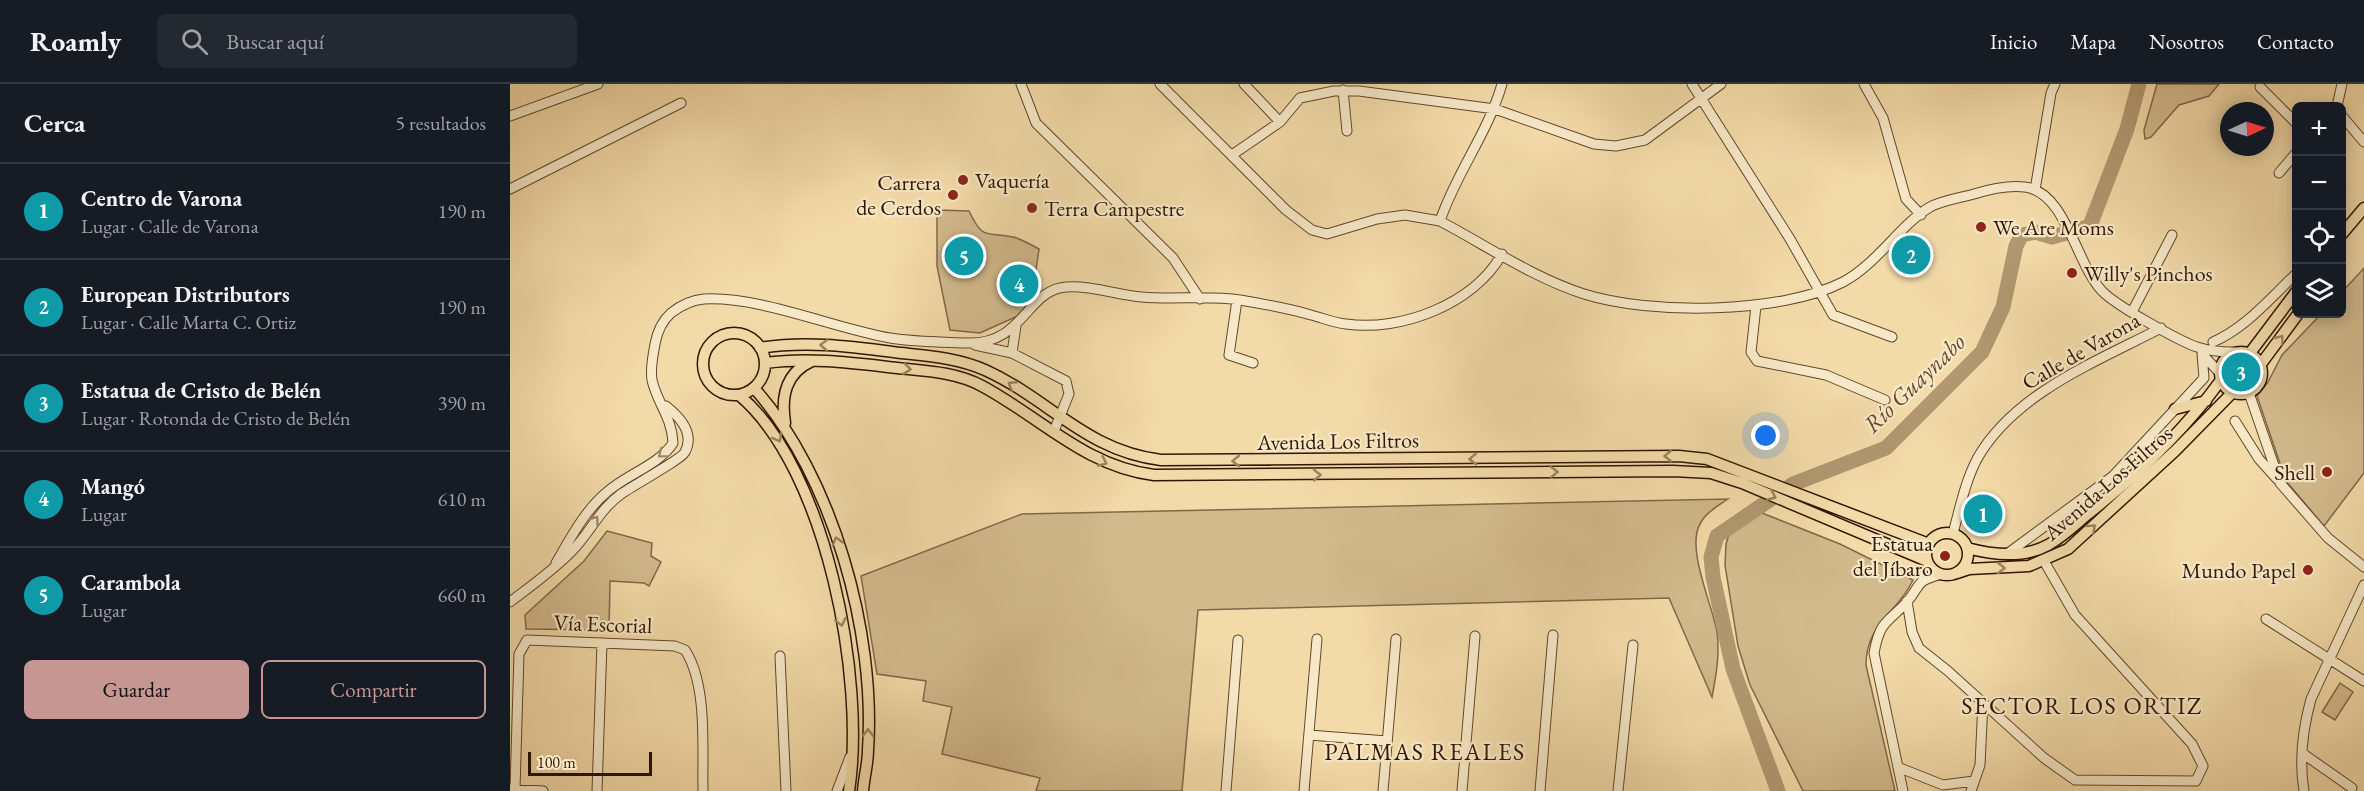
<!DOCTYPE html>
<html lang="es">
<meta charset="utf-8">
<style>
:root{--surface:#171b24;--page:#242831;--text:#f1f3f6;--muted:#9ea1a6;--line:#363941;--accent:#c59692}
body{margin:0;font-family:"EB Garamond",serif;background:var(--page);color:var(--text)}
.controls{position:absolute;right:18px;top:18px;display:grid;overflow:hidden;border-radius:9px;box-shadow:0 3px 15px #0003}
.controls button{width:54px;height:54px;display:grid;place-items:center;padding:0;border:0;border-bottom:2px solid var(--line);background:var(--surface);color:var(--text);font:30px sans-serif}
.compass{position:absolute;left:1710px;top:18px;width:54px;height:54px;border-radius:50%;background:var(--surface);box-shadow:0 3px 15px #0003;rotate:86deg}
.scale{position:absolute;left:18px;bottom:15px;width:124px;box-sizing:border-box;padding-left:6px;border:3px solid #311602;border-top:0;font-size:16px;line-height:21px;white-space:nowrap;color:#311602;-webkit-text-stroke:4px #f7e8c7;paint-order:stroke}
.you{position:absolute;left:1256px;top:352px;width:21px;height:21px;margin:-15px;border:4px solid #fff;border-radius:50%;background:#1a73e8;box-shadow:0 0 0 9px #1a73e833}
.badge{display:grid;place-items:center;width:39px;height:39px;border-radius:50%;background:var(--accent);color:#fff;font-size:20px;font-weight:700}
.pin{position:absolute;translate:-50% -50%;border:3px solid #fff;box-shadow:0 2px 6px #0006}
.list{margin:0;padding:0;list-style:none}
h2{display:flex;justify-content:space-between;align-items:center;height:78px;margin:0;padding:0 24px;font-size:26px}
h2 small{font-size:20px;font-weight:400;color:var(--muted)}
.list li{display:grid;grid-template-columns:39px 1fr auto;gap:18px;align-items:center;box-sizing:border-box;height:96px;padding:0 24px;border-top:2px solid var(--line)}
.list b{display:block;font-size:22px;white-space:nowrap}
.list p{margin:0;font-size:20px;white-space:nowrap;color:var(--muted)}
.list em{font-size:20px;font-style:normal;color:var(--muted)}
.actions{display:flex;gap:12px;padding:18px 24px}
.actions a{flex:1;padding:14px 0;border:2px solid var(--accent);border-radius:9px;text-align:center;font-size:21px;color:var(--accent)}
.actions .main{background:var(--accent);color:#111}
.icon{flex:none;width:33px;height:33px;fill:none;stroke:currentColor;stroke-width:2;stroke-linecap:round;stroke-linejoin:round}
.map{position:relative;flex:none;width:1854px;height:707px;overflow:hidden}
header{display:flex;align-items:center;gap:36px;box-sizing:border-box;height:84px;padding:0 30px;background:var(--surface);border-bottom:2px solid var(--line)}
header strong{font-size:28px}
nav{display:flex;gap:33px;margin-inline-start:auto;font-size:21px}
.search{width:420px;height:54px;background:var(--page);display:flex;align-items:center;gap:15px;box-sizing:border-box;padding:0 21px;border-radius:9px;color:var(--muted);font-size:22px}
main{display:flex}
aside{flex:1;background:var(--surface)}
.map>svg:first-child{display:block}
.green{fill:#d2ba8d;stroke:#826848;stroke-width:1.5}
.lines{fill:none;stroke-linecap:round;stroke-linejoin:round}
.river{stroke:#b19870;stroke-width:15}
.minor-casing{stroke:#62472c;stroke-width:11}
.major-casing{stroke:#311602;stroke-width:13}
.minor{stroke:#f7e8c7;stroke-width:9}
.major{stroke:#f3dba9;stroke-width:10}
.oneway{stroke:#9c825e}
.oneway2{stroke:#9e8a6e}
.poi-dot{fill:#8f2418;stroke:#f7e8c7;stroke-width:2}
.labels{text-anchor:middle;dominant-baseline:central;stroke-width:4.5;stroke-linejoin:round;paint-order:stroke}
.poi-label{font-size:22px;fill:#311602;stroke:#f7e8c7;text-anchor:start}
.street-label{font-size:22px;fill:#311602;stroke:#f7e8c7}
.water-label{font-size:24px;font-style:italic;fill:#644a2e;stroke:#f7e8c7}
.neighbourhood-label{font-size:24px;letter-spacing:1.5px;fill:#311602;stroke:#f7e8c7}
</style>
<header>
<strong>Roamly</strong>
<div class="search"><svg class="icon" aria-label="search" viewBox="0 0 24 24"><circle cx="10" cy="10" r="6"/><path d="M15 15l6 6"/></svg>Buscar aquí</div>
<nav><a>Inicio</a><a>Mapa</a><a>Nosotros</a><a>Contacto</a></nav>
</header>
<main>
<aside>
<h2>Cerca<small>5 resultados</small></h2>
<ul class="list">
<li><span class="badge" style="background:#0f9aa8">1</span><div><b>Centro de Varona</b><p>Lugar · Calle de Varona</p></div><em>190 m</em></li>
<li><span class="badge" style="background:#0f9aa8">2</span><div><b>European Distributors</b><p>Lugar · Calle Marta C. Ortiz</p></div><em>190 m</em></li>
<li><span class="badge" style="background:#0f9aa8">3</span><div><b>Estatua de Cristo de Belén</b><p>Lugar · Rotonda de Cristo de Belén</p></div><em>390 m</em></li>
<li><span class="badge" style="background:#0f9aa8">4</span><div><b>Mangó</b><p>Lugar</p></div><em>610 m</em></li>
<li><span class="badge" style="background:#0f9aa8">5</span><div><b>Carambola</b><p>Lugar</p></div><em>660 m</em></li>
</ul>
<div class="actions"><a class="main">Guardar</a><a>Compartir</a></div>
</aside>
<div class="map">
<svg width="1854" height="707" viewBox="0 0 1854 707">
<rect width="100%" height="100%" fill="#f3dba9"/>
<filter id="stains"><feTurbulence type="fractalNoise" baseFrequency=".00333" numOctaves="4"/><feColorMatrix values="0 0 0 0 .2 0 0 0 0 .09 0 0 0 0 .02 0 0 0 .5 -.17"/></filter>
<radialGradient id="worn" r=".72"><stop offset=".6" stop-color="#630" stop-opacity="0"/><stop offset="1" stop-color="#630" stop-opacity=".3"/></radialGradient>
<!-- green -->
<path class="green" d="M 1647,0 L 1709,0 L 1699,12 L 1669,21 L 1641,53 L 1635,55 L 1634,46 Z
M 427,126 L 459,127 C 474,158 476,147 503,153 C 512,155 521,161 529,165 L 522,214 L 510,231 L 470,249 L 440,246 L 427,182 Z
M 1854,184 L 1854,389 L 1814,442 L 1776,397 L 1747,312 L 1758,298 L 1772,271 L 1811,230 L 1832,230 L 1832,208 Z
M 1218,415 C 1208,422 1195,429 1190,440 C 1176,464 1202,520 1207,548 C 1210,570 1206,592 1202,613 L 1159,514 L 688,526 L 672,707 L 526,707 L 530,694 L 432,670 L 442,623 L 413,617 L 416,597 L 367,590 L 351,492 L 512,430 Z
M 1247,427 L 1330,460 L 1403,496 C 1388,529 1356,539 1356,581 L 1385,707 L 1293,707 L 1240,601 L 1228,562 L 1215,481 L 1216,460 L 1221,444 Z
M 97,447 L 142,459 L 141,472 L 151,478 L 139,502 L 134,499 L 100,497 L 99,546 L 16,545 L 15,531 L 74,477 Z
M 1830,599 L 1843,608 L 1825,636 L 1812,628 Z"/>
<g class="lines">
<!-- river -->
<path class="river" d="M 1268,707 L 1223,585 L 1203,493 L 1201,473 L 1207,452 L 1283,400 L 1376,364 L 1472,268 L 1493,223 L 1506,162 L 1512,151 L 1525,148 L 1542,153 L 1578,143 L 1581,139 L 1617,45 L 1629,0"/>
<defs>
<path id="minor" d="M 511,0 L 526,39 L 663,174 L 690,215
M 650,0 L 776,126 L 802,146 L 817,150 L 867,135 L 895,131 L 930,137 C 977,162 1024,194 1074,210 C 1140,231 1271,230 1333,198 C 1366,181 1391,140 1420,123 C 1433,116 1450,114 1464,110 C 1480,105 1498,101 1515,103 C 1556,108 1566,180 1592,207 C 1605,221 1669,257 1687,263 C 1699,267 1712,268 1724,268
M 734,0 L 770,38
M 1182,0 L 1280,155 L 1323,231 L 1382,253
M 1354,0 L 1373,34 L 1396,115 L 1411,131
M 1750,3 L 1786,39
M 833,6 L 837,47
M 1827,22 L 1832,0
M 0,32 L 88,0
M 1832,32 L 1854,58
M 722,71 L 770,38 L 790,14 L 824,7 L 849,7 L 985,25 L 1084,60 L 1106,62 L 1135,56 L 1211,0
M 1769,89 L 1786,69
M 0,105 L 171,19
M 1525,106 L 1541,9 L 1545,0
M 930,137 C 946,89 978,49 992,0
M 727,216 L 719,271 L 743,279
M 1246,222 L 1241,268 L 1247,277 L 1316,291 L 1375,316
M 1622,228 L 1662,151
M 1703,258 C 1737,243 1760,214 1786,190
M 465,261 L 502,269 L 556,297 L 559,310 L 544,347
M 502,269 L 506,242
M 1693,271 L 1709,288
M 1739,309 L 1770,399 L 1818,454 L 1854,483
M 1725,337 L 1749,375 L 1767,395
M 1443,449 C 1450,424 1455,398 1467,375 C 1504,309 1588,277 1651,244
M 1497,470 L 1603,392 L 1694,294 L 1692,270
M 46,479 C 60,455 75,426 97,408 C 117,390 149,381 163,359 C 162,333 147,319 142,296 C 140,284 143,272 145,260 C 147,249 152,237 161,229 C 170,222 182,216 194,215 C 250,212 323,244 380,254 C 405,258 433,258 457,259 C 514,261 516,206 556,203 C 581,201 607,211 632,213 C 665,216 698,211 730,216 C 754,220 778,224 801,231 C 813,234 824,239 836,240 C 891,248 964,220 992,170
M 1397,517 L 1402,548 L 1409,564 L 1438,587 L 1534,674 L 1565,696 L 1686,697 L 1693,682 L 1682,660 L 1565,531 L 1534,477
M 0,518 C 21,502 45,485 63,466 C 81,447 90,425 111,410 C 122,402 172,375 175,368 C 185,349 170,333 156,322
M 1756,535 L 1854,597
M 270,572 L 276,707
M 799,651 L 877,657
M 1792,669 L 1842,704
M 1390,684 L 1433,701 L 1464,697
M 0,705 L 33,707
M 5,705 L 9,570 L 17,556 L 165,562 L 175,566 C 198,601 192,666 193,707
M 87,707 L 92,559
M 327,707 L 340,673
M 716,707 L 728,556
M 794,707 L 807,555
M 873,707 L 886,555
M 952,707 L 965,552
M 1030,707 L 1043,551
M 1108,707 L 1123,561
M 1393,707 L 1364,569 C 1370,537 1376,540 1396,519 C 1413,500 1402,499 1431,490
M 1461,707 L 1470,681 L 1473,618
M 1794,707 C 1789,677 1793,644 1801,615 L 1854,501"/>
<path id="major" d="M 1832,150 L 1854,124
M193 280a31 31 0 1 1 62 0a31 31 0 1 1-62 0Z
M 250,264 C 297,256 344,263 391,269 C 419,272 448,274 475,286 C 539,315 576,367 651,376 L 1169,372 L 1197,375 L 1419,460
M1710 289a21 21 0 1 1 42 0a21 21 0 1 1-42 0Z
M 1740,269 L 1786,208
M 255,279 C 300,273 343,279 387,284 C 416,287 446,288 472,302 C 530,333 576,383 644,391 L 1163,387 L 1201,389 L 1232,399 L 1417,477
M 1751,280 L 1788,230
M 244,304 C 323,392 366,549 358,666 C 358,680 354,693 353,707
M 229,311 C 317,385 356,597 339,707
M 1665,325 L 1696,317
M 275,339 C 271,313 275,289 302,277
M1416 470a21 21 0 1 1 42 0a21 21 0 1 1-42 0Z
M 1457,464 C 1483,471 1514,474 1538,461 C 1553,453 1566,440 1578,430 C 1627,391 1674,347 1711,296
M 1447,489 L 1459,485 L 1519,482 L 1558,465 L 1665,367 L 1722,309"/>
</defs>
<!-- minor casing -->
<use href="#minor" class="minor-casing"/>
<!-- major casing -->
<use href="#major" class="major-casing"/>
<!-- minor -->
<use href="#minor" class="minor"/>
<!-- major -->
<use href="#major" class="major"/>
</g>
<!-- one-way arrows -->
<defs><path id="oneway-chevron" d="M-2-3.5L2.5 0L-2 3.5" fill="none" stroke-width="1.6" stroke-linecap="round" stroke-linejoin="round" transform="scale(1.5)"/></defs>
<g class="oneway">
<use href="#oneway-chevron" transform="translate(1770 255) rotate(-52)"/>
<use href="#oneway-chevron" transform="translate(314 261) rotate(-176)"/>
<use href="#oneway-chevron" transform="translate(397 285) rotate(7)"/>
<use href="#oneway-chevron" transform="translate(502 301) rotate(-148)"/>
<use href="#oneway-chevron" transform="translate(268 354) rotate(61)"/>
<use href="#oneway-chevron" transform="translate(1158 372) rotate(179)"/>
<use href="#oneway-chevron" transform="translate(963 375) rotate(179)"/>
<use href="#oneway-chevron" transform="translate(726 377) rotate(179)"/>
<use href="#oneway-chevron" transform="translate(593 378) rotate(25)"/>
<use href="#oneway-chevron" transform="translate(1044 388) rotate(-1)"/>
<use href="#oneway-chevron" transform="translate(807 391) rotate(-1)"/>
<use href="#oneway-chevron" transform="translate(1262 412) rotate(23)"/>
<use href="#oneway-chevron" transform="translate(1582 444) rotate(-42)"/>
<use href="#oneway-chevron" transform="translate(327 457) rotate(-106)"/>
<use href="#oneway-chevron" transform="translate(1491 484) rotate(1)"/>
<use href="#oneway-chevron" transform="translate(331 538) rotate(77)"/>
<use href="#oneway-chevron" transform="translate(358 649) rotate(-90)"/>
</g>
<g class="oneway2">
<use href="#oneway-chevron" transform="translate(152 370) rotate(143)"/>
<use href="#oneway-chevron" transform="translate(85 436) rotate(-54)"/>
</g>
<!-- markers -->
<g class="poi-dot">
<circle cx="453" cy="96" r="6"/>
<circle cx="443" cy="111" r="6"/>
<circle cx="522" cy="124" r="6"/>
<circle cx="1471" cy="143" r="6"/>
<circle cx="1562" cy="189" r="6"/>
<circle cx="1817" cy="388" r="6"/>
<circle cx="1435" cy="472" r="6"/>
<circle cx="1798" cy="486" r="6"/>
</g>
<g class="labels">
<!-- poi labels -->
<g class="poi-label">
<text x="465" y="96">Vaquería</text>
<text x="431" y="98" text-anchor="end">Carrera<tspan x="431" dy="25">de Cerdos</tspan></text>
<text x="534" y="124">Terra Campestre</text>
<text x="1483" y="143">We Are Moms</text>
<text x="1574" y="189">Willy's Pinchos</text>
<text x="1805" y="388" text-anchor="end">Shell</text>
<text x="1423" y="459" text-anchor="end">Estatua<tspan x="1423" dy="25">del Jíbaro</tspan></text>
<text x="1786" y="486" text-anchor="end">Mundo Papel</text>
</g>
<!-- street labels -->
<g class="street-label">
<text transform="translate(1571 267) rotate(-30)">Calle de Varona</text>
<text transform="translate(828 357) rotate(-1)">Avenida Los Filtros</text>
<text transform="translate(1598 399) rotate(-41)">Avenida Los Filtros</text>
<text transform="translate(93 540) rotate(2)">Vía Escorial</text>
</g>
<!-- water labels -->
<g class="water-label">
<text transform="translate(1404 299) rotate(-44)">Río Guaynabo</text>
</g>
<!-- neighbourhood labels -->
<g class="neighbourhood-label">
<text x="1572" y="621">SECTOR LOS ORTIZ</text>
<text x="915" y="667">PALMAS REALES</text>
</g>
</g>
<rect width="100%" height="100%" filter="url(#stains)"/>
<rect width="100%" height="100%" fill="url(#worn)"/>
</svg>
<div class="controls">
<button>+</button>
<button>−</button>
<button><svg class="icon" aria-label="locate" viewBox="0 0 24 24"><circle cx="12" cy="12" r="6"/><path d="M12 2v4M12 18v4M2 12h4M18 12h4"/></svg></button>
<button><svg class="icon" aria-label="layers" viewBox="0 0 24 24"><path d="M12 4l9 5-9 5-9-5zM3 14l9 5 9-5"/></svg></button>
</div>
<svg class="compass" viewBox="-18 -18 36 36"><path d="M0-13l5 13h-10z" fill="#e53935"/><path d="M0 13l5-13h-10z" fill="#9ea1a6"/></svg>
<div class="scale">100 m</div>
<div class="you"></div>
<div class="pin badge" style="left:1473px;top:430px;background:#0f9aa8">1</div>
<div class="pin badge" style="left:1401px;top:171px;background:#0f9aa8">2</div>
<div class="pin badge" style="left:1731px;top:288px;background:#0f9aa8">3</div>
<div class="pin badge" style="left:509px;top:200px;background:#0f9aa8">4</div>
<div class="pin badge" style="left:454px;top:172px;background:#0f9aa8">5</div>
</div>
</main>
